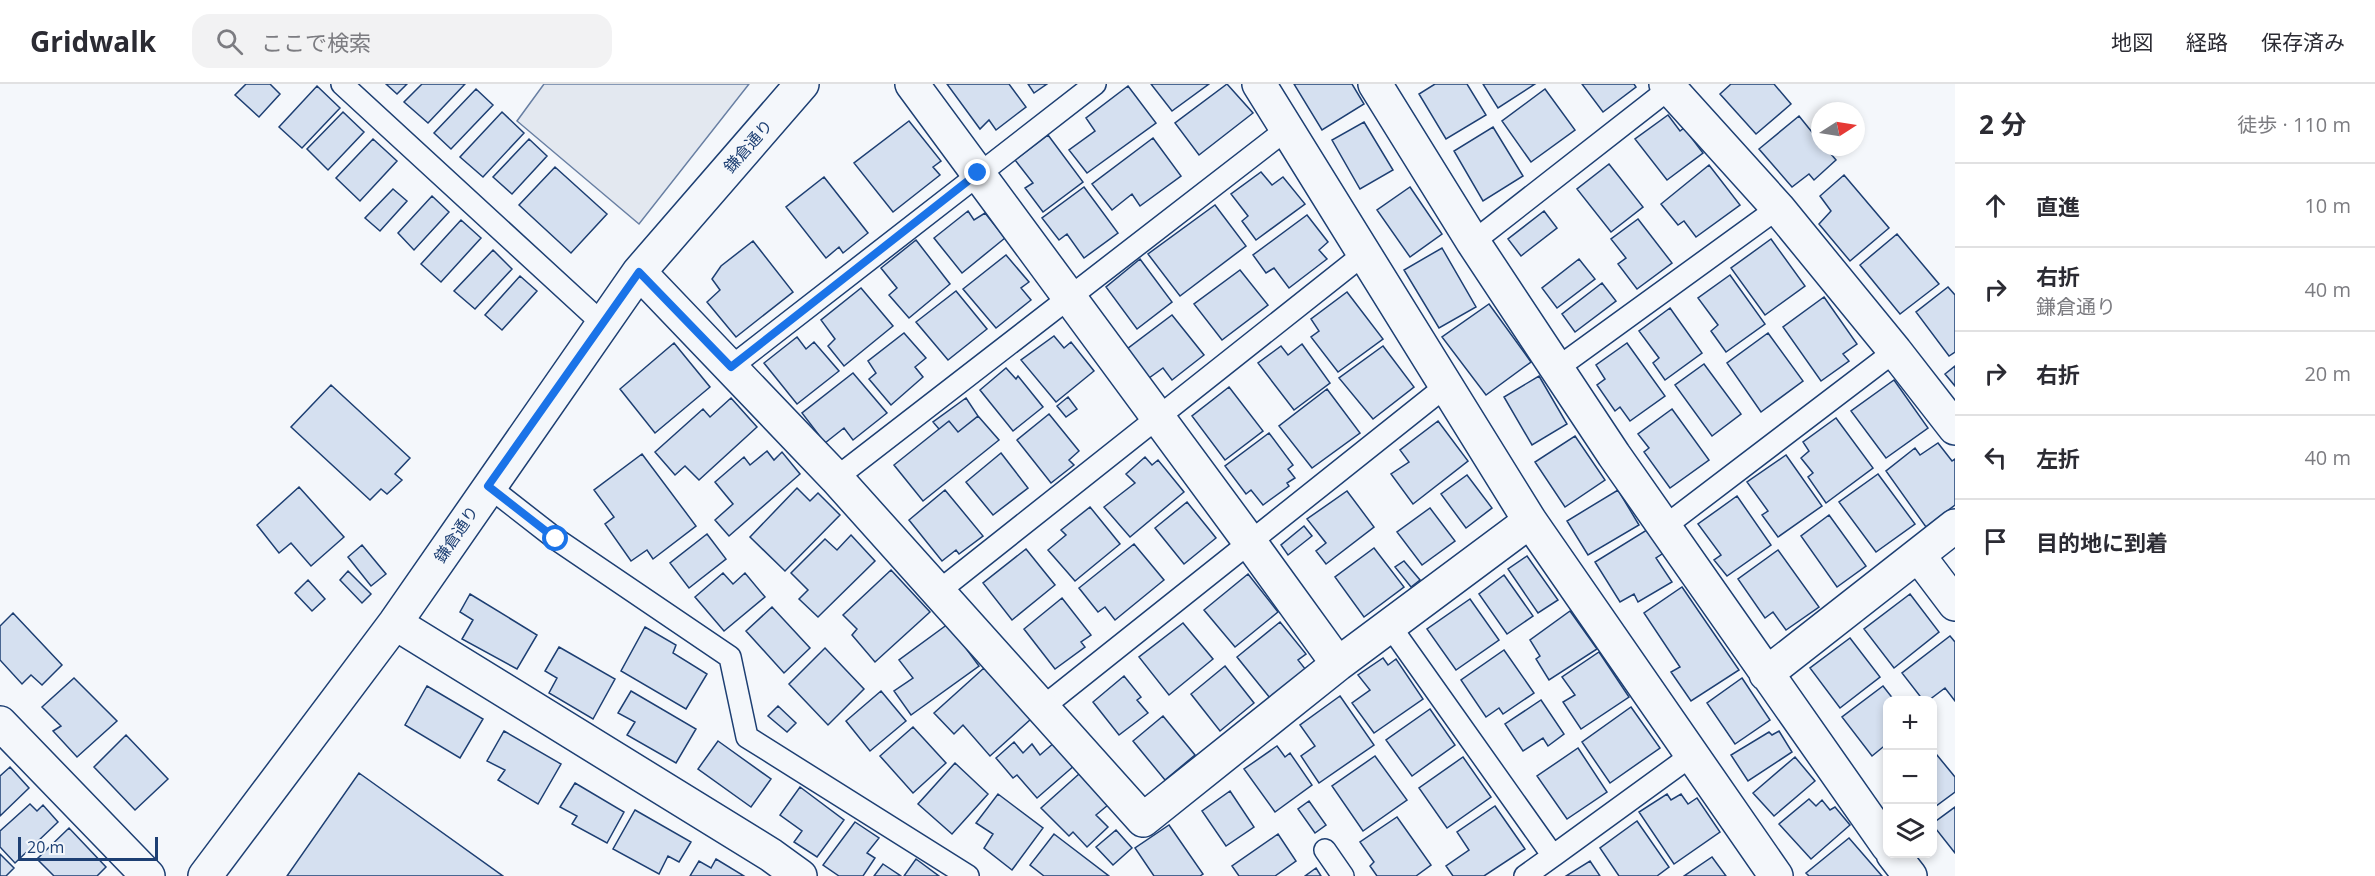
<!DOCTYPE html>
<html lang="ja">
<meta charset="utf-8">
<style>
:root{--surface:#fff;--page:#f2f2f3;--text:#2b2b33;--muted:#7c7c81;--line:#e1e1e2}
body{margin:0;font-family:"Open Sans","Noto Sans JP",sans-serif;background:var(--page);color:var(--text)}
.controls{position:absolute;right:18px;bottom:18px;display:grid;overflow:hidden;border-radius:12px;box-shadow:0 3px 9px #0003}
.controls button{width:54px;height:54px;display:grid;place-items:center;padding:0;border:0;border-bottom:2px solid var(--line);background:var(--surface);color:var(--text);font:30px sans-serif}
.compass{position:absolute;left:1811px;top:18px;width:54px;height:54px;border-radius:50%;background:var(--surface);box-shadow:0 3px 9px #0003;rotate:78deg}
.scale{position:absolute;left:18px;bottom:15px;width:140px;box-sizing:border-box;padding-left:6px;border:3px solid #1d3f73;border-top:0;font-size:16px;line-height:21px;white-space:nowrap;color:#1d3f73;-webkit-text-stroke:4px #f4f7fb;paint-order:stroke}
.stop{position:absolute;width:18px;height:18px;margin:-14px;border:4px solid #1a73e8;border-radius:50%;background:#fff}
.stop.end{background:#1a73e8;border-color:#fff;box-shadow:0 2px 6px #0008}
.list{margin:0;padding:0;list-style:none}
h2{display:flex;justify-content:space-between;align-items:center;height:78px;margin:0;padding:0 24px;font-size:26px}
h2 small{font-size:20px;font-weight:400;color:var(--muted)}
.list li{display:grid;grid-template-columns:39px 1fr auto;gap:18px;align-items:center;box-sizing:border-box;height:84px;padding:0 24px;border-top:2px solid var(--line)}
.list b{display:block;font-size:22px;white-space:nowrap}
.list p{margin:0;font-size:20px;white-space:nowrap;color:var(--muted)}
.list em{font-size:20px;font-style:normal;color:var(--muted)}
.icon{flex:none;width:33px;height:33px;fill:none;stroke:currentColor;stroke-width:2;stroke-linecap:round;stroke-linejoin:round}
.map{position:relative;flex:none;width:1955px;height:792px;overflow:hidden}
header{display:flex;align-items:center;gap:36px;box-sizing:border-box;height:84px;padding:0 30px;background:var(--surface);border-bottom:2px solid var(--line)}
header strong{font-size:28px}
nav{display:flex;gap:33px;margin-inline-start:auto;font-size:21px}
.search{width:420px;height:54px;background:var(--page);display:flex;align-items:center;gap:15px;box-sizing:border-box;padding:0 21px;border-radius:18px;color:var(--muted);font-size:22px}
main{display:flex}
aside{flex:1;background:var(--surface)}
.map>svg:first-child{display:block}
.parking{fill:#e3e8f0;stroke:#687fa3;stroke-width:1.5}
.building{fill:#d5e0f0;stroke:#1d3f73;stroke-width:1.5}
.lines{fill:none;stroke-linecap:round;stroke-linejoin:round}
.service-casing{stroke:#1d3f73;stroke-width:24}
.minor-casing{stroke:#1d3f73;stroke-width:36}
.service{stroke:#f4f7fb;stroke-width:21}
.minor{stroke:#f4f7fb;stroke-width:33}
.route{stroke:#1a73e8;stroke-width:8}
.labels{text-anchor:middle;dominant-baseline:central;stroke-width:4.5;stroke-linejoin:round;paint-order:stroke}
.street-label{font-size:16px;fill:#1d3f73;stroke:#f4f7fb}
</style>
<header>
<strong>Gridwalk</strong>
<div class="search"><svg class="icon" aria-label="search" viewBox="0 0 24 24"><circle cx="10" cy="10" r="6"/><path d="M15 15l6 6"/></svg>ここで検索</div>
<nav><a>地図</a><a>経路</a><a>保存済み</a></nav>
</header>
<main>
<div class="map">
<svg width="1955" height="792" viewBox="0 0 1955 792">
<rect width="100%" height="100%" fill="#f4f7fb"/>
<!-- parking -->
<path class="parking" d="M 544,0 L 749,0 L 639,140 L 517,37 Z"/>
<!-- building -->
<path class="building" d="M 246,0 L 270,0 L 280,10 L 259,33 L 235,11 Z
M 386,0 L 407,0 L 397,10 Z
M 422,0 L 465,0 L 428,39 L 404,18 Z
M 947,0 L 1009,0 L 1026,23 L 996,46 L 989,36 L 980,45 Z
M 1028,0 L 1047,0 L 1034,9 Z
M 1151,0 L 1209,0 L 1172,27 Z
M 1227,0 L 1253,29 L 1199,71 L 1175,39 Z
M 1294,0 L 1352,0 L 1364,20 L 1322,46 Z
M 1435,0 L 1467,0 L 1486,31 L 1446,55 L 1419,10 Z
M 1483,0 L 1535,0 L 1498,24 Z
M 1582,0 L 1634,0 L 1636,3 L 1603,28 Z
M 1731,0 L 1774,0 L 1791,20 L 1756,50 L 1720,10 Z
M 317,2 L 340,24 L 302,64 L 279,43 Z
M 1128,2 L 1156,39 L 1087,89 L 1069,66 L 1095,47 L 1086,34 Z
M 476,5 L 493,21 L 451,65 L 434,49 Z
M 1545,5 L 1575,46 L 1531,78 L 1502,37 Z
M 343,28 L 364,48 L 328,86 L 307,65 Z
M 502,28 L 524,49 L 483,93 L 460,73 Z
M 1668,31 L 1680,47 L 1684,44 L 1703,69 L 1667,96 L 1635,55 Z
M 1799,32 L 1820,58 L 1820,63 L 1825,63 L 1836,76 L 1814,96 L 1809,90 L 1792,103 L 1759,65 Z
M 909,37 L 941,77 L 933,83 L 940,91 L 893,128 L 854,79 Z
M 1364,38 L 1393,86 L 1360,105 L 1332,56 Z
M 1493,43 L 1523,92 L 1483,117 L 1454,67 Z
M 1048,51 L 1083,98 L 1043,128 L 1025,104 L 1033,99 L 1015,76 Z
M 1153,54 L 1181,92 L 1140,122 L 1132,110 L 1112,126 L 1092,100 Z
M 373,55 L 397,77 L 360,117 L 336,94 Z
M 529,55 L 547,72 L 512,110 L 493,93 Z
M 1609,80 L 1643,123 L 1611,148 L 1577,105 Z
M 1709,81 L 1740,121 L 1696,153 L 1684,137 L 1678,141 L 1661,120 Z
M 555,83 L 607,130 L 571,169 L 519,121 Z
M 1261,88 L 1272,101 L 1283,93 L 1305,120 L 1256,156 L 1242,137 L 1248,132 L 1231,110 Z
M 1844,91 L 1889,144 L 1850,177 L 1819,140 L 1831,127 L 1820,112 Z
M 824,93 L 868,149 L 843,169 L 839,163 L 826,174 L 786,123 Z
M 1084,103 L 1118,149 L 1084,174 L 1067,150 L 1059,156 L 1042,134 Z
M 1410,103 L 1442,150 L 1410,173 L 1377,126 Z
M 393,105 L 407,117 L 380,147 L 365,134 Z
M 432,112 L 449,128 L 414,166 L 398,149 Z
M 1215,121 L 1246,162 L 1180,212 L 1148,170 Z
M 968,127 L 974,136 L 985,129 L 1005,154 L 962,189 L 934,154 Z
M 1544,127 L 1557,144 L 1521,172 L 1508,155 Z
M 1307,131 L 1328,158 L 1319,166 L 1327,175 L 1289,204 L 1274,184 L 1266,189 L 1253,171 Z
M 1638,135 L 1672,179 L 1637,205 L 1618,180 L 1626,174 L 1611,155 Z
M 461,136 L 481,154 L 441,198 L 421,180 Z
M 1897,150 L 1939,200 L 1900,230 L 1860,181 Z
M 1771,155 L 1805,202 L 1765,231 L 1731,184 Z
M 916,156 L 950,200 L 909,234 L 889,211 L 897,204 L 881,184 Z
M 753,157 L 793,208 L 736,253 L 707,218 L 720,206 L 712,195 L 721,182 Z
M 1442,164 L 1476,223 L 1439,244 L 1404,186 Z
M 493,166 L 512,185 L 475,225 L 454,207 Z
M 1006,171 L 1029,198 L 1021,204 L 1031,216 L 996,244 L 963,205 Z
M 1140,175 L 1172,218 L 1137,245 L 1106,203 Z
M 1579,175 L 1595,195 L 1557,224 L 1542,204 Z
M 1240,186 L 1268,221 L 1222,256 L 1194,220 Z
M 1730,191 L 1765,240 L 1726,268 L 1711,247 L 1718,241 L 1698,214 Z
M 520,192 L 537,207 L 502,246 L 485,231 Z
M 1602,199 L 1616,217 L 1575,248 L 1562,230 Z
M 1948,203 L 1955,211 L 1955,268 L 1949,272 L 1916,228 Z
M 861,204 L 893,242 L 844,282 L 828,262 L 835,255 L 821,236 Z
M 956,207 L 987,245 L 948,276 L 916,238 Z
M 1347,208 L 1383,255 L 1338,288 L 1311,253 L 1319,247 L 1311,235 Z
M 1824,213 L 1857,260 L 1843,270 L 1849,277 L 1821,297 L 1783,243 Z
M 1489,220 L 1531,278 L 1486,311 L 1442,253 Z
M 1670,224 L 1702,269 L 1665,296 L 1653,279 L 1659,274 L 1639,247 Z
M 1172,231 L 1204,271 L 1172,296 L 1163,284 L 1149,294 L 1127,265 Z
M 904,249 L 926,274 L 915,283 L 923,293 L 891,321 L 869,295 L 876,289 L 868,277 Z
M 1768,249 L 1803,297 L 1761,328 L 1727,279 Z
M 1054,252 L 1064,264 L 1071,258 L 1094,287 L 1056,318 L 1021,276 Z
M 797,253 L 806,265 L 814,258 L 839,287 L 797,320 L 764,279 Z
M 674,259 L 710,303 L 655,349 L 620,305 Z
M 1627,259 L 1665,312 L 1630,337 L 1620,323 L 1615,327 L 1597,301 L 1605,295 L 1596,281 Z
M 1302,260 L 1330,299 L 1294,326 L 1258,279 L 1281,262 L 1288,271 Z
M 1383,262 L 1414,303 L 1373,335 L 1339,294 Z
M 1704,280 L 1741,330 L 1712,352 L 1675,301 Z
M 1955,282 L 1955,302 L 1945,290 Z
M 1006,284 L 1016,295 L 1018,292 L 1043,323 L 1013,347 L 980,306 Z
M 853,289 L 887,329 L 853,356 L 844,344 L 825,359 L 802,329 Z
M 1539,292 L 1567,340 L 1532,361 L 1504,313 Z
M 1894,296 L 1928,344 L 1886,374 L 1851,327 Z
M 331,301 L 410,374 L 395,390 L 402,396 L 387,410 L 381,405 L 370,416 L 291,343 Z
M 1229,303 L 1263,347 L 1225,376 L 1192,332 Z
M 1327,305 L 1360,349 L 1312,384 L 1279,342 Z
M 1068,313 L 1077,325 L 1066,333 L 1057,322 Z
M 731,314 L 757,343 L 699,396 L 685,382 L 675,391 L 655,368 L 703,325 L 710,333 Z
M 966,314 L 978,332 L 958,348 L 949,337 L 939,345 L 933,338 Z
M 1672,325 L 1709,376 L 1670,404 L 1644,368 L 1649,364 L 1638,350 Z
M 1049,330 L 1079,367 L 1069,376 L 1074,381 L 1051,399 L 1017,356 Z
M 978,332 L 999,356 L 923,417 L 894,381 L 949,337 L 958,348 Z
M 1836,334 L 1873,384 L 1826,419 L 1808,393 L 1813,389 L 1801,374 L 1809,367 L 1803,358 Z
M 1438,337 L 1468,377 L 1413,420 L 1391,390 L 1409,378 L 1400,366 Z
M 1269,349 L 1293,381 L 1288,385 L 1295,394 L 1287,399 L 1289,402 L 1263,421 L 1251,406 L 1246,410 L 1225,382 Z
M 1575,352 L 1605,396 L 1565,423 L 1535,378 Z
M 1938,359 L 1952,377 L 1955,375 L 1955,421 L 1926,443 L 1886,387 L 1915,364 L 1920,371 Z
M 767,367 L 774,376 L 782,368 L 800,390 L 729,452 L 715,436 L 733,420 L 715,398 L 744,373 L 750,381 Z
M 1001,369 L 1028,404 L 993,431 L 966,398 Z
M 642,370 L 696,442 L 653,475 L 647,466 L 631,477 L 605,440 L 614,433 L 594,406 Z
M 1786,371 L 1822,422 L 1778,453 L 1762,431 L 1768,427 L 1747,398 Z
M 1145,373 L 1152,381 L 1158,376 L 1184,408 L 1130,453 L 1104,423 L 1135,399 L 1126,390 Z
M 1878,390 L 1915,440 L 1876,468 L 1839,418 Z
M 1467,391 L 1492,424 L 1466,444 L 1441,410 Z
M 299,403 L 344,453 L 311,482 L 291,459 L 279,469 L 257,441 Z
M 797,404 L 810,417 L 818,409 L 840,431 L 785,487 L 750,453 Z
M 945,406 L 983,452 L 959,470 L 956,466 L 942,477 L 909,436 Z
M 1618,406 L 1639,441 L 1588,471 L 1567,437 Z
M 1347,407 L 1374,443 L 1326,480 L 1316,467 L 1326,459 L 1307,435 Z
M 1737,412 L 1771,461 L 1727,492 L 1714,476 L 1721,471 L 1698,440 Z
M 1187,418 L 1216,454 L 1184,480 L 1155,444 Z
M 1090,423 L 1120,460 L 1075,497 L 1048,466 L 1066,451 L 1061,446 Z
M 1430,424 L 1455,457 L 1422,481 L 1397,448 Z
M 1829,431 L 1866,482 L 1837,503 L 1801,452 Z
M 1304,442 L 1312,452 L 1288,471 L 1281,461 Z
M 1650,444 L 1665,468 L 1656,474 L 1672,498 L 1638,518 L 1634,510 L 1620,518 L 1595,478 Z
M 707,450 L 726,475 L 689,504 L 670,479 Z
M 851,451 L 875,477 L 818,533 L 799,515 L 808,506 L 791,489 L 825,455 L 837,466 Z
M 1134,460 L 1164,496 L 1115,536 L 1105,523 L 1098,528 L 1079,504 Z
M 362,461 L 386,490 L 371,502 L 348,473 Z
M 1374,464 L 1404,503 L 1364,533 L 1335,493 Z
M 1026,465 L 1055,501 L 1012,536 L 983,499 Z
M 1778,466 L 1819,523 L 1786,546 L 1773,528 L 1765,534 L 1738,495 Z
M 1527,472 L 1558,516 L 1538,529 L 1508,485 Z
M 1404,477 L 1420,496 L 1411,503 L 1395,483 Z
M 891,486 L 930,528 L 875,578 L 852,551 L 857,545 L 843,531 Z
M 348,487 L 371,510 L 362,519 L 340,496 Z
M 723,489 L 733,500 L 745,489 L 765,513 L 724,547 L 695,513 Z
M 1248,490 L 1278,528 L 1235,563 L 1204,526 Z
M 1504,491 L 1533,532 L 1507,550 L 1479,510 Z
M 308,496 L 325,515 L 312,527 L 295,509 Z
M 1682,503 L 1739,586 L 1691,617 L 1671,588 L 1680,583 L 1644,529 Z
M 470,510 L 537,551 L 517,585 L 462,555 L 473,536 L 460,528 Z
M 1910,510 L 1939,548 L 1894,584 L 1864,545 Z
M 1062,514 L 1091,551 L 1081,558 L 1085,563 L 1055,585 L 1024,545 Z
M 1470,515 L 1499,556 L 1456,586 L 1427,545 Z
M 772,523 L 810,564 L 784,589 L 746,547 Z
M 1570,527 L 1597,565 L 1549,596 L 1536,575 L 1540,572 L 1530,556 Z
M 13,529 L 62,581 L 42,601 L 31,591 L 22,600 L 0,576 L 0,542 Z
M 1280,538 L 1306,570 L 1298,576 L 1306,586 L 1270,614 L 1237,573 Z
M 1183,539 L 1213,575 L 1169,611 L 1139,573 Z
M 948,540 L 979,582 L 911,631 L 894,607 L 913,594 L 899,576 Z
M 645,543 L 676,561 L 673,569 L 707,590 L 686,625 L 621,587 Z
M 1950,552 L 1955,558 L 1955,617 L 1945,604 L 1929,616 L 1923,616 L 1902,589 Z
M 1850,554 L 1880,593 L 1840,624 L 1810,584 Z
M 559,563 L 615,595 L 593,635 L 549,609 L 557,594 L 545,587 Z
M 825,564 L 864,605 L 828,641 L 789,600 Z
M 1504,566 L 1534,609 L 1503,630 L 1499,624 L 1486,633 L 1461,596 Z
M 1599,568 L 1629,613 L 1581,645 L 1563,618 L 1575,611 L 1562,593 Z
M 1383,574 L 1388,581 L 1396,575 L 1423,615 L 1374,649 L 1352,619 L 1370,606 L 1358,591 Z
M 1225,582 L 1254,619 L 1220,647 L 1191,610 Z
M 984,584 L 1031,635 L 990,672 L 963,641 L 954,650 L 934,629 Z
M 1124,592 L 1141,613 L 1137,616 L 1148,629 L 1119,651 L 1093,618 Z
M 74,594 L 117,637 L 77,673 L 53,647 L 61,642 L 42,623 Z
M 1742,594 L 1770,636 L 1735,660 L 1707,619 Z
M 427,602 L 483,635 L 460,674 L 405,641 Z
M 1883,602 L 1894,616 L 1888,616 L 1888,659 L 1872,672 L 1842,633 Z
M 631,607 L 696,645 L 676,679 L 627,651 L 635,638 L 618,629 Z
M 881,607 L 906,637 L 870,667 L 846,637 Z
M 1340,612 L 1374,661 L 1319,699 L 1301,672 L 1315,662 L 1300,641 Z
M 1541,616 L 1564,650 L 1548,662 L 1543,654 L 1523,667 L 1505,640 Z
M 778,622 L 796,639 L 787,648 L 768,632 Z
M 1631,623 L 1660,664 L 1610,699 L 1582,658 Z
M 1430,625 L 1455,661 L 1412,692 L 1386,656 Z
M 1163,632 L 1195,671 L 1165,696 L 1133,657 Z
M 913,643 L 946,679 L 913,709 L 880,672 Z
M 504,647 L 561,680 L 538,720 L 498,696 L 505,686 L 487,677 Z
M 1779,647 L 1792,668 L 1748,697 L 1731,671 L 1769,648 L 1772,651 Z
M 126,651 L 168,695 L 135,726 L 94,683 Z
M 718,657 L 771,695 L 751,723 L 698,685 Z
M 1014,658 L 1023,669 L 1032,660 L 1040,671 L 1055,658 L 1075,681 L 1037,714 L 1017,691 L 1013,694 L 996,674 Z
M 1277,662 L 1285,673 L 1290,669 L 1312,701 L 1275,728 L 1244,685 Z
M 1578,664 L 1607,708 L 1567,735 L 1537,692 Z
M 1932,665 L 1955,693 L 1955,708 L 1932,725 Z
M 1375,672 L 1407,716 L 1363,747 L 1332,702 Z
M 1463,673 L 1491,713 L 1447,744 L 1419,704 Z
M 1795,673 L 1815,697 L 1774,732 L 1753,709 Z
M 955,679 L 988,710 L 952,750 L 918,720 Z
M 10,683 L 29,704 L 0,732 L 0,692 Z
M 359,689 L 503,792 L 287,792 Z
M 1079,690 L 1108,721 L 1096,731 L 1108,743 L 1087,763 L 1073,748 L 1069,752 L 1041,724 Z
M 575,699 L 624,728 L 607,759 L 572,740 L 577,732 L 560,723 Z
M 800,703 L 844,736 L 817,773 L 794,758 L 802,747 L 780,731 Z
M 1230,707 L 1254,743 L 1226,762 L 1202,727 Z
M 998,710 L 1043,744 L 1012,786 L 984,764 L 993,750 L 976,739 Z
M 1667,710 L 1671,716 L 1681,710 L 1688,720 L 1697,714 L 1720,748 L 1674,780 L 1639,728 Z
M 1809,715 L 1816,722 L 1822,716 L 1830,726 L 1835,723 L 1850,741 L 1811,775 L 1779,740 Z
M 1309,717 L 1326,741 L 1315,749 L 1298,725 Z
M 30,720 L 37,727 L 43,721 L 58,738 L 15,779 L 0,763 L 0,747 Z
M 1495,722 L 1525,765 L 1484,792 L 1453,792 L 1446,782 L 1469,766 L 1457,748 Z
M 1955,723 L 1955,769 L 1932,740 Z
M 635,726 L 691,758 L 679,778 L 668,772 L 659,790 L 613,765 Z
M 1397,733 L 1431,781 L 1416,792 L 1377,792 L 1370,782 L 1374,778 L 1360,758 Z
M 1637,737 L 1669,783 L 1657,792 L 1619,792 L 1600,764 Z
M 855,738 L 879,754 L 867,769 L 875,774 L 863,792 L 839,792 L 823,781 Z
M 1169,741 L 1203,790 L 1200,792 L 1154,792 L 1135,764 Z
M 69,744 L 106,783 L 97,792 L 54,792 L 37,775 Z
M 1116,746 L 1132,764 L 1113,781 L 1096,763 Z
M 1054,750 L 1109,792 L 1044,792 L 1030,781 Z
M 1278,750 L 1296,777 L 1275,792 L 1239,792 L 1232,782 Z
M 1849,754 L 1882,792 L 1809,792 L 1806,789 Z
M 0,770 L 14,784 L 6,792 L 0,792 Z
M 1712,773 L 1726,792 L 1684,792 Z
M 716,775 L 744,792 L 690,792 L 699,777 L 711,784 Z
M 916,775 L 939,792 L 904,792 Z
M 1590,777 L 1600,792 L 1566,792 Z
M 883,780 L 901,792 L 874,792 Z
M 1316,784 L 1321,792 L 1305,792 Z"/>
<g class="lines">
<defs>
<path id="service" d="M 342,0 L 603,240
M 1473,158 L 1670,4
M 731,283 L 1095,0
M 1556,285 L 1778,124
M 836,394 L 1287,45
M 488,402 L 556,455 L 730,573 L 747,653 L 968,792
M 1664,443 L 1895,267
M 939,507 L 1364,170
M 1390,542 L 1553,772 L 1692,671
M 1043,623 L 1446,302
M 1325,766 L 1343,792
M 1525,792 L 1553,772"/>
<path id="minor" d="M 912,0 L 1249,457 L 1338,580
M 1259,0 L 1530,437 L 1776,792
M 1375,0 L 1473,158 L 1614,371 L 1888,762
M 1666,0 L 1778,124 L 1895,267 L 1955,344
M 639,188 L 836,394 L 1143,736 L 1338,580 L 1530,437
M 1918,471 L 1955,520
M 395,539 L 771,771 L 800,792
M 1766,590 L 1955,442
M 0,639 L 148,792
M 1893,770 L 1910,792
M 205,792 L 395,539 L 639,188 L 802,0"/>
</defs>
<!-- service casing -->
<use href="#service" class="service-casing"/>
<!-- minor casing -->
<use href="#minor" class="minor-casing"/>
<!-- service -->
<use href="#service" class="service"/>
<!-- minor -->
<use href="#minor" class="minor"/>
</g>
<g class="lines">
<!-- route -->
<path class="route" d="M 556,455 L 488,402 L 639,188 L 731,283 L 978,89"/>
</g>
<g class="labels">
<!-- street labels -->
<g class="street-label">
<text transform="translate(748 62) rotate(-49)">鎌倉通り</text>
<text transform="translate(456 450) rotate(-56)">鎌倉通り</text>
</g>
</g>
</svg>
<div class="controls">
<button>+</button>
<button>−</button>
<button><svg class="icon" aria-label="layers" viewBox="0 0 24 24"><path d="M12 4l9 5-9 5-9-5zM3 14l9 5 9-5"/></svg></button>
</div>
<svg class="compass" viewBox="-18 -18 36 36"><path d="M0-13l5 13h-10z" fill="#e53935"/><path d="M0 13l5-13h-10z" fill="#7c7c81"/></svg>
<div class="scale">20 m</div>
<div class="stop" style="left:556px;top:455px"></div>
<div class="stop end" style="left:978px;top:89px"></div>
</div>
<aside>
<h2>2 分<small>徒歩 · 110 m</small></h2>
<ul class="list">
<li><svg class="icon" aria-label="ahead" viewBox="0 0 24 24"><path d="M12 20V5M6 11l6-6 6 6"/></svg><div><b>直進</b></div><em>10 m</em></li>
<li><svg class="icon" aria-label="right" viewBox="0 0 24 24"><path d="M7 20v-9h11M14 6l5 5-5 5"/></svg><div><b>右折</b><p>鎌倉通り</p></div><em>40 m</em></li>
<li><svg class="icon" aria-label="right" viewBox="0 0 24 24"><path d="M7 20v-9h11M14 6l5 5-5 5"/></svg><div><b>右折</b></div><em>20 m</em></li>
<li><svg class="icon" aria-label="left" viewBox="0 0 24 24"><path d="M17 20v-9H6M10 6l-5 5 5 5"/></svg><div><b>左折</b></div><em>40 m</em></li>
<li><svg class="icon" aria-label="arrive" viewBox="0 0 24 24"><path d="M6 21V4h12l-3 4 3 4H6"/></svg><div><b>目的地に到着</b></div></li>
</ul>
</aside>
</main>
